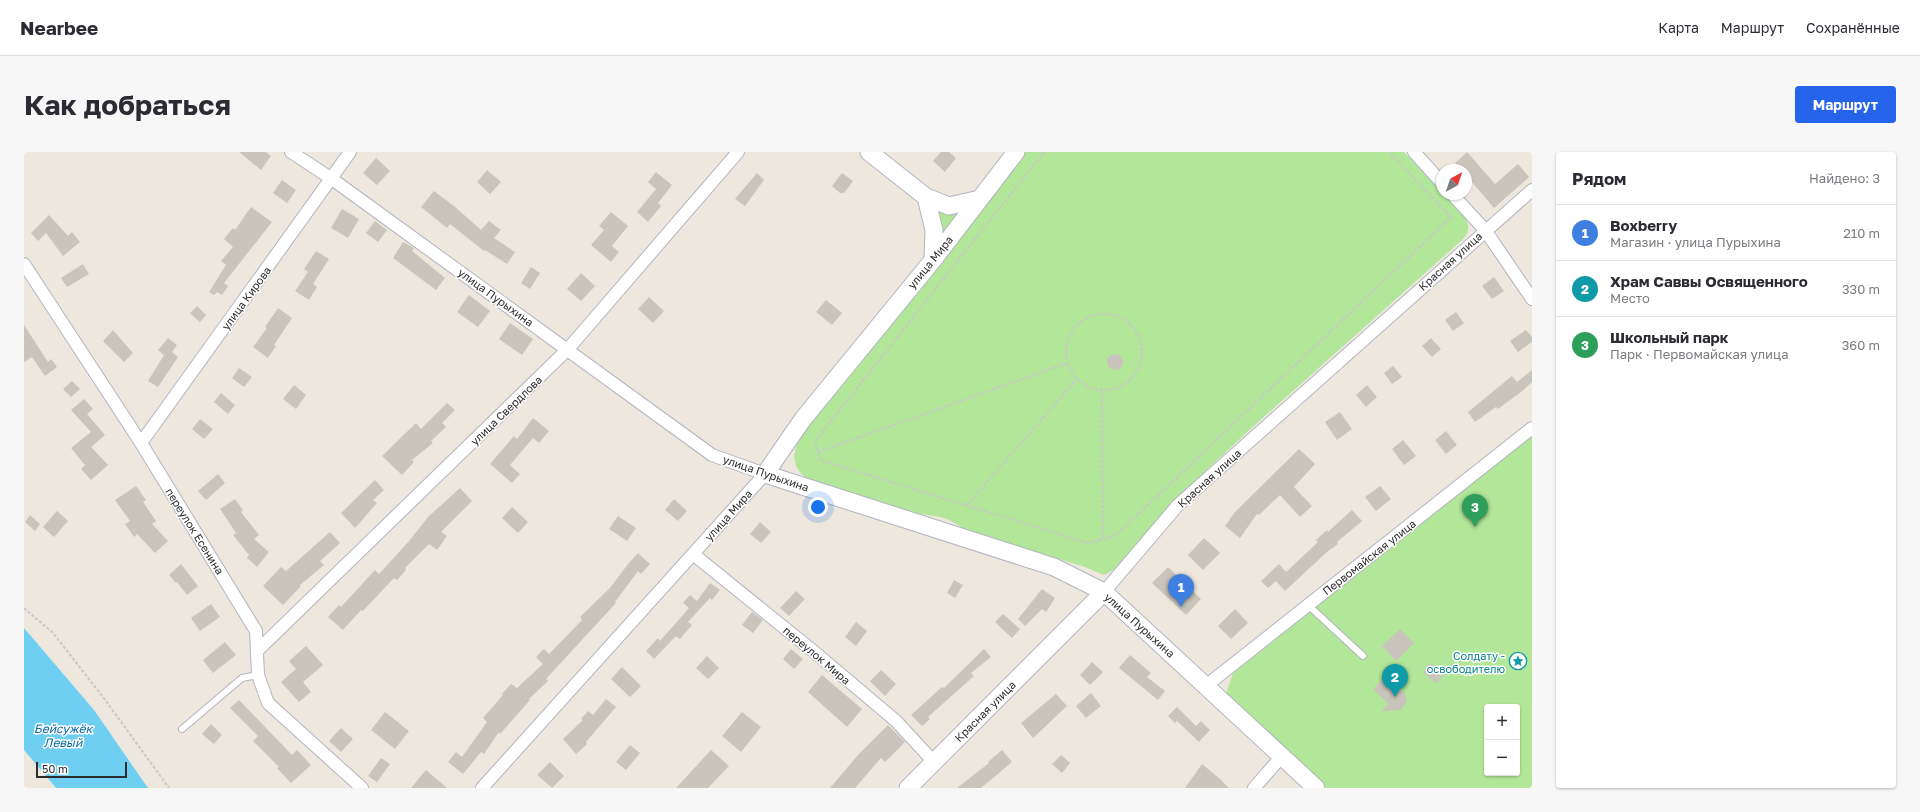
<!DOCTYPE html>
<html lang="ru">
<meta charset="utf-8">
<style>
:root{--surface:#fff;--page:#f7f7f7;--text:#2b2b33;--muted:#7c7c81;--line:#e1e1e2;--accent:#2563eb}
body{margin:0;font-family:"Golos Text",sans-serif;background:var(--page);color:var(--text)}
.controls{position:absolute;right:12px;bottom:12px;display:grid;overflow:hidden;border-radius:4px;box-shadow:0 1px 3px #0004}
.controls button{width:36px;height:36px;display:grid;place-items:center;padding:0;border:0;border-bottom:1px solid var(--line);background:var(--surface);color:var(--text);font:20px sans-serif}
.compass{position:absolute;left:1412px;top:12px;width:36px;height:36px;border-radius:50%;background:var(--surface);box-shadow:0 1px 3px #0004;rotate:40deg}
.scale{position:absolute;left:12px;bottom:10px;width:91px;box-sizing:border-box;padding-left:4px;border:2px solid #2c2c2c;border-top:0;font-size:11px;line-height:14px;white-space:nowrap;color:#2c2c2c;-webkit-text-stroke:3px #fff;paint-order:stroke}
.you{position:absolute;left:794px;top:355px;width:14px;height:14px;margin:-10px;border:3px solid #fff;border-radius:50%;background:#1a73e8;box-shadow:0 0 0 6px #1a73e833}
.badge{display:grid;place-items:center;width:26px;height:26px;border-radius:50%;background:var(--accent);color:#fff;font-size:13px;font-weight:700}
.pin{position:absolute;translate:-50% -33px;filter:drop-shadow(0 1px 2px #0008)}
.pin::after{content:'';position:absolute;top:21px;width:14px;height:12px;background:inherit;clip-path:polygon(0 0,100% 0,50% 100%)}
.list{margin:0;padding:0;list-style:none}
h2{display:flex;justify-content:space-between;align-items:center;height:52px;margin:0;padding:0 16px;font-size:17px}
h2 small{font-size:13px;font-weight:400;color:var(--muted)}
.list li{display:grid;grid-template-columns:26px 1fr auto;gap:12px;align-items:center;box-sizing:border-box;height:56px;padding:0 16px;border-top:1px solid var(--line)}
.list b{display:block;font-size:15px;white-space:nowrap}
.list p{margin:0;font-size:13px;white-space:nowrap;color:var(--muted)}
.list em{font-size:13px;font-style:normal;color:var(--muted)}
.map{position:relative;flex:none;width:1508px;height:636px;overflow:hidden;border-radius:4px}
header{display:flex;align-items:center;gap:24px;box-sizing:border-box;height:56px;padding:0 20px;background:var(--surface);border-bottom:1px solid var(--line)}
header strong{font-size:19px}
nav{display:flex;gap:22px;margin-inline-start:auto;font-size:14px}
.intro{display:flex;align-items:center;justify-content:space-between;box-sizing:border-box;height:96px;padding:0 24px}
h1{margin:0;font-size:28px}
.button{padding:10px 18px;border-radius:4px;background:var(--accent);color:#fff;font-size:14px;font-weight:700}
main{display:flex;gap:24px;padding:0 24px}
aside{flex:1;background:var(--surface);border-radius:4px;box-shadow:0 1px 3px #0004}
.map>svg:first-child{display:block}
.green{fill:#b2e699;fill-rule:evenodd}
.water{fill:#6ecff3}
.building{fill:#c9c5bc}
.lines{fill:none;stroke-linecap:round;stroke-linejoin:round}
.lane-casing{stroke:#b2b4c0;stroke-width:8}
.street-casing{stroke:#b2b4c0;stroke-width:14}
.secondary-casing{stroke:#b2b4c0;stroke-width:19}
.path{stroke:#c8c8c8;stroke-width:2;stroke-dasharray:3 2;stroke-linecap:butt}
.lane{stroke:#fff;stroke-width:6}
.street{stroke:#fff;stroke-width:12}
.secondary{stroke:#fff;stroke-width:17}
.labels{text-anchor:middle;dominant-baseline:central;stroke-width:3;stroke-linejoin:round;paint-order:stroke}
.street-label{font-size:11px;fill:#2c2c2c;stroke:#fff}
.culture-label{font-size:11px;fill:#0d838f;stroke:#fff;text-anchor:end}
.water-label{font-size:12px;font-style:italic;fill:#096da3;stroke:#fff}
</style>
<header>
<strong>Nearbee</strong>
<nav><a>Карта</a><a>Маршрут</a><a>Сохранённые</a></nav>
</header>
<div class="intro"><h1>Как добраться</h1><a class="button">Маршрут</a></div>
<main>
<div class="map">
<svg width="1508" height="636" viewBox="0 0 1508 636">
<rect width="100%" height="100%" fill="#eee7de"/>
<!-- green -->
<path class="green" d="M 998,0 L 1380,0 L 1440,64 C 1446,73 1446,80 1438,88 L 1233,271 L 1149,349 L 1096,414 L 1080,423 L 1061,415 L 941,378 C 920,361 908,365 884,360 C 852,353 821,340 790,331 C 767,318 766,304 778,282 Z
M 914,59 L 935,60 L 918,83 Z
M 1508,283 L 1508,636 L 1301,636 L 1202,542 L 1209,521 ZM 1463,555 L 1493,555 L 1493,621 L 1463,621 Z"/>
<!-- water -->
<path class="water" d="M 0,476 L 70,558 L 124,636 L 32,636 L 0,598 Z"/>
<!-- building -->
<path class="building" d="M 215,0 L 242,0 L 247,4 L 237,18 Z
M 917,0 L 925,0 L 932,6 L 921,20 L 909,9 Z
M 1443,0 L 1471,32 L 1494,12 L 1505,25 L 1470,56 L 1442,23 L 1442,18 L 1437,18 L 1431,11 Z
M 352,6 L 366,19 L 353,33 L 339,21 Z
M 463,18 L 477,30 L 466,42 L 453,30 Z
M 632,20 L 648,33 L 634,51 L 637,54 L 624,70 L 613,60 L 632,37 L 624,30 Z
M 733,21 L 740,28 L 721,54 L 711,47 Z
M 818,21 L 829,29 L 820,41 L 816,41 L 808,34 Z
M 258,28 L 272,38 L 263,51 L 249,41 Z
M 410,39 L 430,54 L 457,78 L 465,69 L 477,78 L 470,86 L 491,100 L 483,112 L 461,98 L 460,99 L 426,72 L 423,76 L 397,55 Z
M 227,55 L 248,70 L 200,131 L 204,134 L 198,143 L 193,140 L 190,143 L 185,140 L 202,113 L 197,109 L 209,95 L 200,87 L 209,76 L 211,78 Z
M 318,57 L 335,67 L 324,86 L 307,76 Z
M 587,60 L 604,74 L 588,94 L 595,100 L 587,110 L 567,93 L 580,78 L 575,74 Z
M 25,63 L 44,84 L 48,80 L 56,90 L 39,104 L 22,81 L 14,89 L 7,81 Z
M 351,69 L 363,78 L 354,90 L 342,81 Z
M 379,90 L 390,96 L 388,99 L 421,126 L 412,138 L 369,106 Z
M 292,99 L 305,107 L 289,132 L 293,135 L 285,148 L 271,139 L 284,120 L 280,117 Z
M 59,112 L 65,122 L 43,135 L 37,126 Z
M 507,115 L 516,121 L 506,137 L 497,131 Z
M 557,121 L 571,134 L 557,149 L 543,137 Z
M 1470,125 L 1480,139 L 1468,147 L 1458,134 Z
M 445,143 L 466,159 L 454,175 L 433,160 Z
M 625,145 L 640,159 L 629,171 L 614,157 Z
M 802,148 L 818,161 L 808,173 L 792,160 Z
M 173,154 L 182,163 L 176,170 L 166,161 Z
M 254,156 L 268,166 L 250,193 L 252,194 L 244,206 L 229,195 L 243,176 L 241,175 Z
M 1432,160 L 1440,171 L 1429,179 L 1421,168 Z
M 486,171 L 509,187 L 498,203 L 475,187 Z
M 0,173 L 24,210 L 27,207 L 33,215 L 21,224 L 8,205 L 0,210 Z
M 89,178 L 109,201 L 100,210 L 79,189 Z
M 1502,178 L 1508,185 L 1508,190 L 1494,200 L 1486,189 Z
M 144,186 L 153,193 L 148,200 L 154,205 L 134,235 L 124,229 L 140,203 L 134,198 Z
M 1407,186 L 1417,197 L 1408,205 L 1398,194 Z
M1083 210a8 8 0 1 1 16 0a8 8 0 1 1-16 0Z
M 1369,214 L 1378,225 L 1368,232 L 1360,221 Z
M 215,216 L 228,225 L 220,235 L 208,226 Z
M 1508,218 L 1508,230 L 1497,240 L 1474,257 L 1472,255 L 1451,270 L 1444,260 L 1488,224 L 1493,230 Z
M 48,229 L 56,237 L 47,245 L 39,237 Z
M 270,233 L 282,243 L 272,257 L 259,247 Z
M 1343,233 L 1353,245 L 1342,255 L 1332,243 Z
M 197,241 L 211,253 L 204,262 L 190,250 Z
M 60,247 L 69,257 L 63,262 L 81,283 L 67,295 L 84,313 L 67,328 L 57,317 L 61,313 L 47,296 L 67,280 L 47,258 Z
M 423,251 L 431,258 L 418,271 L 422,275 L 407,289 L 409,291 L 388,308 L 390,310 L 378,323 L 358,304 L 392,271 L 397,277 Z
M 1316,260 L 1328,277 L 1313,288 L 1301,270 Z
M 509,266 L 525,279 L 515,291 L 509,286 L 486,313 L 496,322 L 488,331 L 466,312 L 490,284 L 493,287 Z
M 176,267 L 189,277 L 180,287 L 168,277 Z
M 1422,279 L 1433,293 L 1422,302 L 1411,288 Z
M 1379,288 L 1392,304 L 1380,313 L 1368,297 Z
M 1275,297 L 1291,312 L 1270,335 L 1288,354 L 1276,365 L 1256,343 L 1235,363 L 1233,362 L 1216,386 L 1201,374 L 1211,360 Z
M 194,322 L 201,331 L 182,348 L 174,339 Z
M 351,328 L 360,338 L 349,348 L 353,351 L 331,376 L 317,361 Z
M 112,334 L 122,348 L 119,350 L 132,369 L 128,372 L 144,389 L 131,401 L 113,382 L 110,385 L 101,372 L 106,369 L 91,348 Z
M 1356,334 L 1367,347 L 1352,359 L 1341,345 Z
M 436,336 L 448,349 L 417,380 L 423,384 L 413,398 L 405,392 L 381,416 L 382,418 L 373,428 L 370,426 L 339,459 L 337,458 L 319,478 L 304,465 L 315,453 L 317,455 L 351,418 L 355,422 L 386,388 L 404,365 Z
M 211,347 L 219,358 L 217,360 L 235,383 L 230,387 L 245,400 L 233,415 L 223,406 L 225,403 L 209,383 L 212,381 L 196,357 Z
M 650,347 L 663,359 L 654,369 L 641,358 Z
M 488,355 L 504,370 L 494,381 L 478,366 Z
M 1328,358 L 1338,369 L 1313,390 L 1314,392 L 1303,400 L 1261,439 L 1252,429 L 1244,436 L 1237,429 L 1255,412 L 1262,420 L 1294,390 L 1292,388 L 1303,378 L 1304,380 Z
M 33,359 L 44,369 L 30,385 L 19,375 Z
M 6,363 L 16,372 L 11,379 L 1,370 Z
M 594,364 L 612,376 L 603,389 L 585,377 Z
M 736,370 L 747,380 L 737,391 L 726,382 Z
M 306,380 L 316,391 L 296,409 L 300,413 L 276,433 L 277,434 L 259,453 L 239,434 L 257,415 L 262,419 Z
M 1180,386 L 1196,401 L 1179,418 L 1164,403 Z
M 614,401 L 626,412 L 617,422 L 614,419 L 591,450 L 592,451 L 522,527 L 524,529 L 505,547 L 506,548 L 476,582 L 475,580 L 460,602 L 457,600 L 439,622 L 424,610 L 432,600 L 438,605 L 463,570 L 459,566 L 479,543 L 478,542 L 487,532 L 493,536 L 519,512 L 512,505 L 520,497 L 525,502 L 558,468 L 556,465 L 586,436 L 604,412 Z
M 157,412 L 174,434 L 163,443 L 153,430 L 152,431 L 145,423 Z
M 1144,415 L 1177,447 L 1162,463 L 1128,431 Z
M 930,428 L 939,433 L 931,446 L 923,441 Z
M 686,431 L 696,438 L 688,448 L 686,446 L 664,470 L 668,473 L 656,487 L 652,484 L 630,507 L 622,499 L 634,486 L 636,489 L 665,456 L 659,451 L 666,443 L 673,449 Z
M 1018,437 L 1031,446 L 1022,460 L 1018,457 L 1001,474 L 994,467 Z
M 772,439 L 781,447 L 765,464 L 756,456 Z
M 187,452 L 196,465 L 176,479 L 167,466 Z
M 1211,457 L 1224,471 L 1207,487 L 1194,474 Z
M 728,460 L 739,468 L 729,481 L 718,473 Z
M 979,462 L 996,477 L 988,486 L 971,470 Z
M 832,470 L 843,479 L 832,494 L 821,485 Z
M 1376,477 L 1390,491 L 1372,509 L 1358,494 Z
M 201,490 L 212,503 L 189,521 L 179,508 Z
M 282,494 L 299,513 L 279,530 L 287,540 L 275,550 L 257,530 L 272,517 L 265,509 Z
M 767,497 L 779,507 L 770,517 L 759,507 Z
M 960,497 L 967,505 L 947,521 L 950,524 L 904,565 L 906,567 L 898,574 L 887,563 L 918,535 L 920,536 Z
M 1106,503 L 1127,521 L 1123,525 L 1141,539 L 1134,548 L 1095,516 Z
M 683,504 L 695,516 L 684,527 L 672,516 Z
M 1068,510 L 1079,520 L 1066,533 L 1056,523 Z
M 1406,511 L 1420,522 L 1412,532 L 1399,520 Z
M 598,515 L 617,534 L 606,545 L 587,527 Z
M 857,518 L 872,532 L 861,544 L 846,529 Z
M 798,523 L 838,557 L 823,575 L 784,540 Z
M 1358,527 L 1363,532 L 1366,530 L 1377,540 L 1380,538 L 1383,549 L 1377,558 L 1357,559 L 1365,552 L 1349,537 Z
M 1067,541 L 1077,554 L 1062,566 L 1052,554 Z
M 1032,542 L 1043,554 L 1009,586 L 997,571 Z
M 582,547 L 592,555 L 562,590 L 563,592 L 552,602 L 539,587 L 559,568 L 557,567 L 564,559 L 569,563 Z
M 215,548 L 268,603 L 273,598 L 287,613 L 267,631 L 253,616 L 255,615 L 229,589 L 234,584 L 206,556 Z
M 1153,555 L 1172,574 L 1177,569 L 1186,578 L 1175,590 L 1153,569 L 1151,571 L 1144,564 Z
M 361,560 L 385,579 L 371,597 L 347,578 Z
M 718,560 L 737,575 L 717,600 L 698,584 Z
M 187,572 L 198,583 L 190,592 L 178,582 Z
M 864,573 L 881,590 L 861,610 L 857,606 L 831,636 L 806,636 L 834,603 Z
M 317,576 L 329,587 L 317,600 L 305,589 Z
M 606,593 L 616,601 L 602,618 L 592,610 Z
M 687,598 L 705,614 L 684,636 L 652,636 Z
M 978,598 L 988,610 L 957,636 L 933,636 L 965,611 L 964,610 Z
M 1037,603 L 1046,611 L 1038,621 L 1028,612 Z
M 357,606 L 366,612 L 353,630 L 344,624 Z
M 526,610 L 540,624 L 528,636 L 513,623 Z
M 1178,612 L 1196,627 L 1205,636 L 1161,636 Z
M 402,618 L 423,636 L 387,636 Z"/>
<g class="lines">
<defs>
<path id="lane" d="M 1284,453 L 1339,504
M 158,577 L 218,526 L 234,523"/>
<path id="street" d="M 267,0 L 308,27 L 688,303 L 741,322 L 458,636
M 1390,0 L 1418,31
M 1428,42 L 1461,78 L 1508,147
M 0,112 L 117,291 L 232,479 L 234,523 L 244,551 L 338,636
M 117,291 L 326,0
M 669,402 L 794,503 L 872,569 L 910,610
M 1080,440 L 1154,353 L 1508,38
M 233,499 L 544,197 L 714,0
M 1183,533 L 1508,276
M 1230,636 L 1258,604"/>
<path id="secondary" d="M 845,0 L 902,45 L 910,78 L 909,108
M 992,0 L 909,108 L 779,267 L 741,322 L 1030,415 L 1080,440 L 1292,636
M 902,45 L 925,54 L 956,47
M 884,636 L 1080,440"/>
</defs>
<!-- lane casing -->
<use href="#lane" class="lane-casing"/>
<!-- street casing -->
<use href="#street" class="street-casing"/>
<!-- secondary casing -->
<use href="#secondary" class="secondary-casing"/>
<!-- path -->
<path class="path" d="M 1020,0 L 791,289 L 796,308 L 1064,391 L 1091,384 L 1427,65 L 1365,0
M1042 200a38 38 0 1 1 76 0a38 38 0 1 1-76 0Z
M 1078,238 L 1079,387
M 794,300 L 1043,211
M 943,353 L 1053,227
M 0,456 L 29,481 L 79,545 L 145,636"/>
<!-- lane -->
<use href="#lane" class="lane"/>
<!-- street -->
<use href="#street" class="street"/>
<!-- secondary -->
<use href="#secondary" class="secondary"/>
</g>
<!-- icons -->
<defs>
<symbol id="sight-ring" viewBox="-11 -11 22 22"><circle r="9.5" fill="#fff" stroke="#0f9aa8" stroke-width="1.5"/><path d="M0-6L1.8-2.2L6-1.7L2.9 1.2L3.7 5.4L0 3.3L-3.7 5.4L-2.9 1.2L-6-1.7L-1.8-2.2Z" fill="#0f9aa8"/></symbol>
</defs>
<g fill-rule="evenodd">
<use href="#sight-ring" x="1484" y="499" width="20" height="20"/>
</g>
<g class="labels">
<!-- street labels -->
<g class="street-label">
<text transform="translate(1426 109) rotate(-42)">Красная улица</text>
<text transform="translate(906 110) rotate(-51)">улица Мира</text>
<text transform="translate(472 145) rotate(36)">улица Пурыхина</text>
<text transform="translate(222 146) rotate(-54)">улица Кирова</text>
<text transform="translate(482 258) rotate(-44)">улица Свердлова</text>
<text transform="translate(742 321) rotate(19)">улица Пурыхина</text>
<text transform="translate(1185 326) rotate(-42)">Красная улица</text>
<text transform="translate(704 363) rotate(-48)">улица Мира</text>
<text transform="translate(171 379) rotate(58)">переулок Есенина</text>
<text transform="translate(1345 405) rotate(-38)">Первомайская улица</text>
<text transform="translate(1116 473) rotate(42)">улица Пурыхина</text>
<text transform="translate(793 503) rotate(40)">переулок Мира</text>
<text transform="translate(961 559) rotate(-45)">Красная улица</text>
</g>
<!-- culture labels -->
<g class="culture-label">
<text x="1481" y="503">Солдату -<tspan x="1481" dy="13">освободителю</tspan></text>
</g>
<!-- water labels -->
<g class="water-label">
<text x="39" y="576">Бейсужёк<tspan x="39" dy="14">Левый</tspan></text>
</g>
</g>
</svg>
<div class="controls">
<button>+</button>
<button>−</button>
</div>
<svg class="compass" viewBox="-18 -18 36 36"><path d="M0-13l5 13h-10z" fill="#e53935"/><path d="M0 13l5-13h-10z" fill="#7c7c81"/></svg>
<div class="scale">50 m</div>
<div class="you"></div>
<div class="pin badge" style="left:1157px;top:455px;background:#3f7fe0">1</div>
<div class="pin badge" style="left:1371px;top:545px;background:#0f9aa8">2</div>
<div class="pin badge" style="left:1451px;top:375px;background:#2e9e5b">3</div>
</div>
<aside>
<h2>Рядом<small>Найдено: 3</small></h2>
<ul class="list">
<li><span class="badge" style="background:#3f7fe0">1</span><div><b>Boxberry</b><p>Магазин · улица Пурыхина</p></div><em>210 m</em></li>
<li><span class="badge" style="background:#0f9aa8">2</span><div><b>Храм Саввы Освященного</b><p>Место</p></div><em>330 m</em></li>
<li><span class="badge" style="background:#2e9e5b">3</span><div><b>Школьный парк</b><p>Парк · Первомайская улица</p></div><em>360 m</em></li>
</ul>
</aside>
</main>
